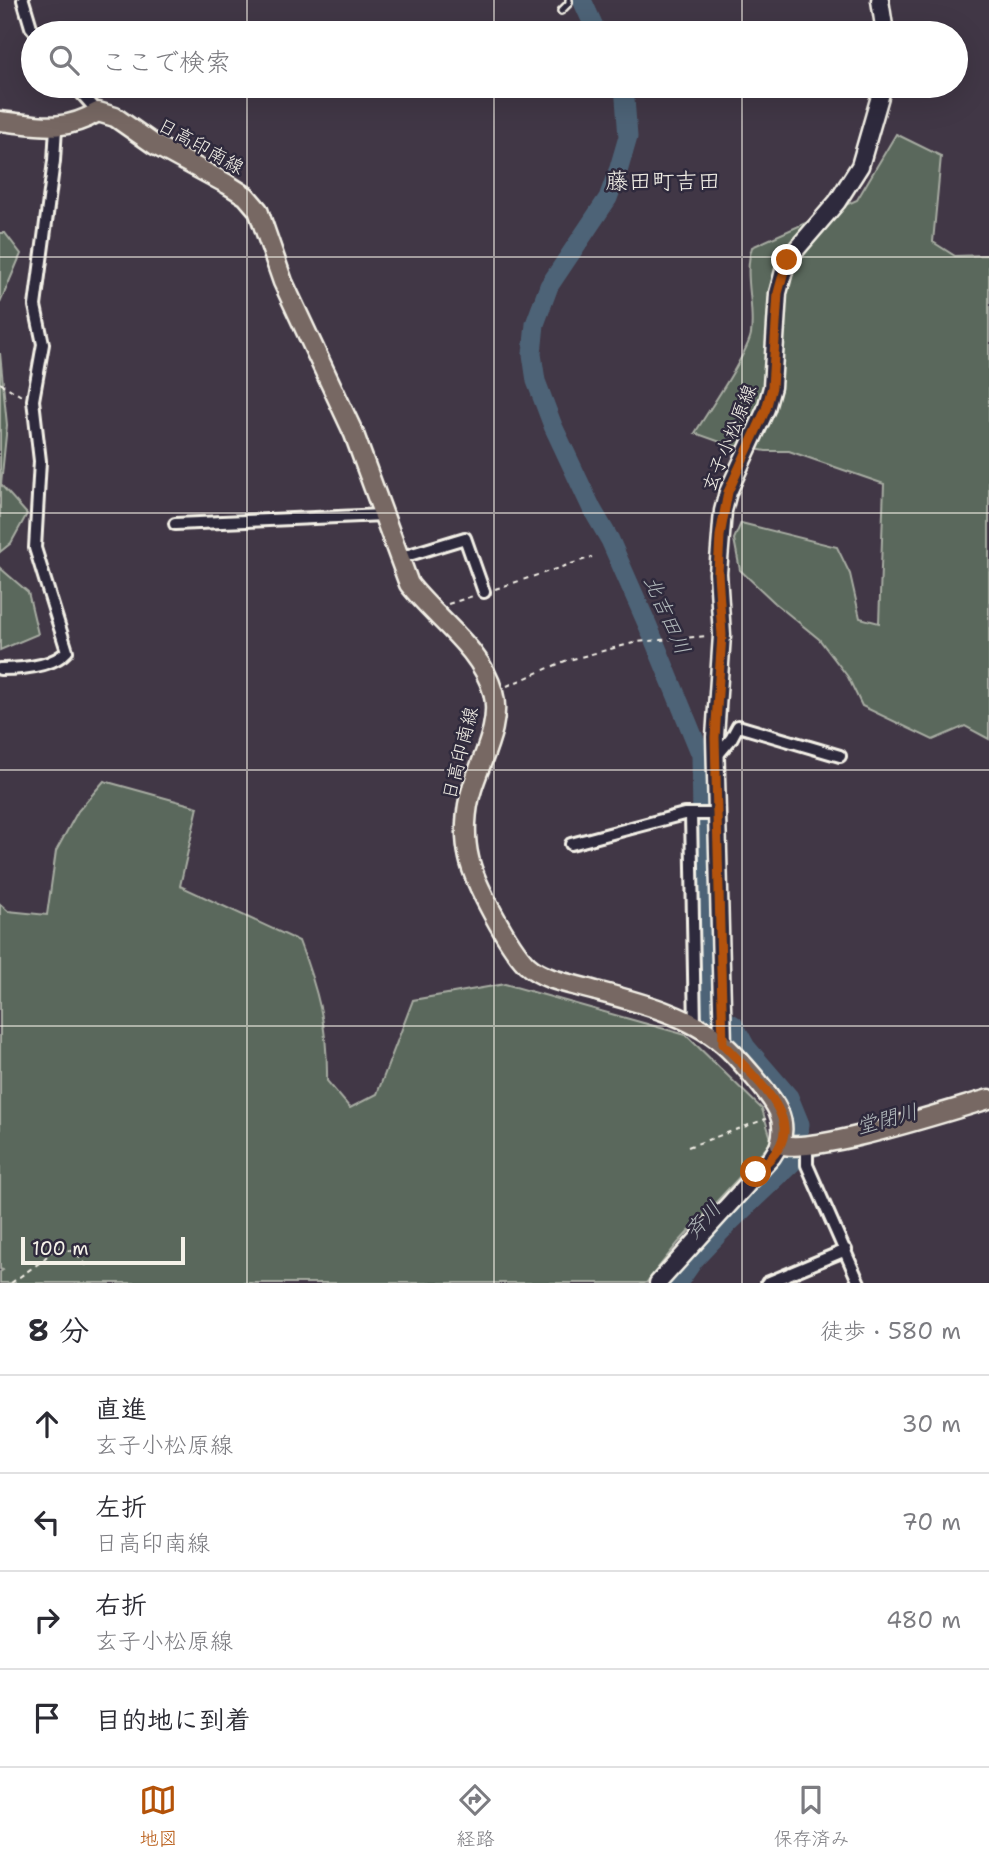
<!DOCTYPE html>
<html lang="ja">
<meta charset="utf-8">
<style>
:root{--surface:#fff;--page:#f7f7f7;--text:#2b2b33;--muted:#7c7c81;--line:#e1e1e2;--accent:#b45309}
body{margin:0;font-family:"Shantell Sans","Klee One",sans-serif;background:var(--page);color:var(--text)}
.scale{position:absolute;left:21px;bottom:18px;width:164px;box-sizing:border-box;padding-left:7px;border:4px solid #f4f1e8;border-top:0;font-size:19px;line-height:24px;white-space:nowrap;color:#f4f1e8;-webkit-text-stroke:5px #2f2a3d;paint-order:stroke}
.stop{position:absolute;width:21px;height:21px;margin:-16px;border:5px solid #b45309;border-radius:50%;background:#fff}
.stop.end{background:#b45309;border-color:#fff;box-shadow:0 2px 7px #0008}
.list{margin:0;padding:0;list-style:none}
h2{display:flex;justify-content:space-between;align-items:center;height:91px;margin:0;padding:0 28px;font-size:30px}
h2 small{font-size:23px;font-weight:400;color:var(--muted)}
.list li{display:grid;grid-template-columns:46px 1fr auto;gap:21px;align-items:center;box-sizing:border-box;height:98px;padding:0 28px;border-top:2px solid var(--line)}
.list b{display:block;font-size:26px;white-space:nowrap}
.list p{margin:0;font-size:23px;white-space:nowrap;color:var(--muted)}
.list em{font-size:23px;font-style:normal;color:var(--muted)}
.icon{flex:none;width:38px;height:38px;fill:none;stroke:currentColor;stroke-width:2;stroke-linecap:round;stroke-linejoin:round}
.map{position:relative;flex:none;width:989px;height:1283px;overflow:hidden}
.search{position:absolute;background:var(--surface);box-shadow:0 7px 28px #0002;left:21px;right:21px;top:21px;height:77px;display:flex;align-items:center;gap:18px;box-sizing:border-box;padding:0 24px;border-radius:38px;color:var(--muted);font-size:26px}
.sheet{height:483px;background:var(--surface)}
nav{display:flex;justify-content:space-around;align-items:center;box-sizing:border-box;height:98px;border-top:2px solid var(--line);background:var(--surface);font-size:19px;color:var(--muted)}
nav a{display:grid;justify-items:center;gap:4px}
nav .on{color:var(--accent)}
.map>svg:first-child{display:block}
.green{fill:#5a675c;stroke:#a7aca2;stroke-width:2}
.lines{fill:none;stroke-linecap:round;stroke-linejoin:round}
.stream{stroke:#909ca4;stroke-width:3.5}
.river{stroke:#4d6477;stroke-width:19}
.lane-casing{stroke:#f4f1e8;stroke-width:10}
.street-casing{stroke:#f4f1e8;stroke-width:16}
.secondary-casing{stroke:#f4f1e8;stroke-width:21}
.primary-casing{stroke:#f4f1e8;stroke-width:23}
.path{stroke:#f4f1e8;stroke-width:2;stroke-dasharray:5 5;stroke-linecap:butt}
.lane{stroke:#2f2a3d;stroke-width:5}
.street{stroke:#2f2a3d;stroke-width:10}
.secondary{stroke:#2f2a3d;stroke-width:16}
.primary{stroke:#776864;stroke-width:18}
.route{stroke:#b45309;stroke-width:9}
.grid{fill:none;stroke:#f4f1e8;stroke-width:2;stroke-opacity:0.55}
.labels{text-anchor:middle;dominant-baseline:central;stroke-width:5;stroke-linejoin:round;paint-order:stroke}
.street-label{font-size:19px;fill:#f4f1e8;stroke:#2f2a3d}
.water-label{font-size:21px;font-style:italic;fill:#b1b9bb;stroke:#2f2a3d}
.quarter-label{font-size:23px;fill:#f4f1e8;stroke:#2f2a3d}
</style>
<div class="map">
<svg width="989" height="1283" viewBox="0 0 989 1283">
<rect width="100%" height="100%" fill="#413746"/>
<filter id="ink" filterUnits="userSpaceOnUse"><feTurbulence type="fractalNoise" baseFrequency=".0143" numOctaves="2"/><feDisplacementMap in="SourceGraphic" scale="14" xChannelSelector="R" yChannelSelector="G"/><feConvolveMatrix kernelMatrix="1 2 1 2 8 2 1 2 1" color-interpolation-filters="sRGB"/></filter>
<g filter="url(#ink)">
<!-- green -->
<path class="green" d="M 896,134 L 941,156 L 933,242 L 955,256 L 989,255 L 989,739 L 965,726 L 933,740 L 862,706 L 848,677 L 819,639 L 775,603 L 740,570 L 734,539 L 741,523 L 837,547 L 850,574 L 860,618 L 879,623 L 884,484 L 789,451 L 766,451 L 726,444 L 695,433 C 708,411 747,355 751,334 C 755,305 743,275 752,247 L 857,200 Z
M 0,233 L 5,233 L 21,254 L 0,303 Z
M 0,353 L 7,425 L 1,485 L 27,514 L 11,543 L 0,552 Z
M 0,568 L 28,592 L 38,634 L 0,650 Z
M 104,781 L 198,807 L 180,886 L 299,941 C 318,990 328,1028 327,1081 L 350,1108 L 377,1094 L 413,1000 L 505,984 L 686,1035 L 762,1109 L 772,1142 L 678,1243 L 646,1283 L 0,1283 L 0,1272 L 3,1270 L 0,1269 L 0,904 L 8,911 L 47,915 L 56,851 L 78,811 Z"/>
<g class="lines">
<!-- stream -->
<path class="stream" d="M 794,1161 L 835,1149"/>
<!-- river -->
<path class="river" d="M 582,0 L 597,33
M 624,86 L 628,137 L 619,168 L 608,198 L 549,286 L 535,324 L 532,354 L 536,381 L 553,426 L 592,509 L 610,540 L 648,626 L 701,755 L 705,1007 L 734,1025 L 746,1047 L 789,1097 L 800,1124 L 794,1161 L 730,1222 L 694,1260 L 678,1283"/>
<defs>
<path id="lane" d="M 561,11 L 569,3 L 569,0"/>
<path id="street" d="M 23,0 L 31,27 L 36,33
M 75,86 L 98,112
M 175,524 L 383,515
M 399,558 L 465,538 L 484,592
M 0,669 C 20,669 53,667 67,651 L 35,548 L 40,461 L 33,400 L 43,344 L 35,306 L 54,161 L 56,127
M 716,757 L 731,739 L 738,726 L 840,756
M 691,814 L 695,1027
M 571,844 L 684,814 L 717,814
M 807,1147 L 807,1165 L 859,1283
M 767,1283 L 846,1250"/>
<path id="secondary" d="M 880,0 L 885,33
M 723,1044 L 715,737 L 722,635 L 718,573 L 723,511 L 728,492 L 766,409 L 772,387 L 778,293 L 787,260 L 837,202 L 860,166 L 883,86
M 658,1283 L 772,1157 L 780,1144"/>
<path id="primary" d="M 0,121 C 39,125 62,133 98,112 L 115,117 L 155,145 L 227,184 L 246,196 L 258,210 L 283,282 L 354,434 L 409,584 C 436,619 481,648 493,692 C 502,724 481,759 472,789 C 465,810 464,837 469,858 C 474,883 509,947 527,965 C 545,981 573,984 596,991 C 638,1002 689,1015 723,1044 C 736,1055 748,1070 759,1083 C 775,1102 788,1119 780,1144 C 811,1156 950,1110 989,1099"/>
</defs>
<!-- lane casing -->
<use href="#lane" class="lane-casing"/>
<!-- street casing -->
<use href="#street" class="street-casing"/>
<!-- secondary casing -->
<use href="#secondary" class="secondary-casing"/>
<!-- primary casing -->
<use href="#primary" class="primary-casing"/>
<!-- path -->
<path class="path" d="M 0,383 L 23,397
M 495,589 L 592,557
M 448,604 L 473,596
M 507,686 L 565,661 L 637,642 L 707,636
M 688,1147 L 766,1119
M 11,1283 L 42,1261 L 56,1247 L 75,1252 L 87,1266"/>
<!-- lane -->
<use href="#lane" class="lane"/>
<!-- street -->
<use href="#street" class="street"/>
<!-- secondary -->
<use href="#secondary" class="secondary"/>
<!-- primary -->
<use href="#primary" class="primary"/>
</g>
</g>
<g class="lines" filter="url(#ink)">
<!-- route -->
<path class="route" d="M 756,1172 C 767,1162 782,1150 784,1133 C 787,1103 742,1065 723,1044 L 715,737 L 722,635 L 718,573 L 720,536 L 728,492 L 766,409 L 772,387 L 778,293 L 787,260"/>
</g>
<!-- grid -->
<path class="grid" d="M 247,0 L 247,33M 494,0 L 494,33M 742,0 L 742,33M 247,86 L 247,1283M 494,86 L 494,1283M 742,86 L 742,1283M 0,257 L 989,257M 0,513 L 989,513M 0,770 L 989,770M 0,1026 L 989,1026"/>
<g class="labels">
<!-- street labels -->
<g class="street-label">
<text transform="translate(201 146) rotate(29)">日高印南線</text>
<text transform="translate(729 438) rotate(-68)">玄子小松原線</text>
<text transform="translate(460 753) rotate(-76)">日高印南線</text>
</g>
<!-- water labels -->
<g class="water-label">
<text transform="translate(667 615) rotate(66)">北吉田川</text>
<text transform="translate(887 1119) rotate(-15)">堂閉川</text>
<text transform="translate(703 1220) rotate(-48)">斉川</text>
</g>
<!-- quarter labels -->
<g class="quarter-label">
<text x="663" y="181">藤田町吉田</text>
</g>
</g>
</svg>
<div class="scale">100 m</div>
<div class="stop" style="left:756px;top:1172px"></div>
<div class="stop end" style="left:787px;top:260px"></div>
<div class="search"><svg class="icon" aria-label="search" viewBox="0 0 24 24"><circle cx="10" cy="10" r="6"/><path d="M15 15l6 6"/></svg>ここで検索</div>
</div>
<section class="sheet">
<h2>8 分<small>徒歩 · 580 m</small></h2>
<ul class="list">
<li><svg class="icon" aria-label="ahead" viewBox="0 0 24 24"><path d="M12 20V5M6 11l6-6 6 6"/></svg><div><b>直進</b><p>玄子小松原線</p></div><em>30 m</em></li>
<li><svg class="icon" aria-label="left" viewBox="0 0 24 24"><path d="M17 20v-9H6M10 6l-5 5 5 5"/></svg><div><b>左折</b><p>日高印南線</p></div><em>70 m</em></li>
<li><svg class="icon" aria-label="right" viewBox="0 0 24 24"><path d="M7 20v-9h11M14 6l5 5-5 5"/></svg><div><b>右折</b><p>玄子小松原線</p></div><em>480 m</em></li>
<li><svg class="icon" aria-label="arrive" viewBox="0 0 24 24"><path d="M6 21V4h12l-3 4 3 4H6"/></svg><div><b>目的地に到着</b></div></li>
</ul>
</section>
<nav>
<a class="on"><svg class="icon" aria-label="map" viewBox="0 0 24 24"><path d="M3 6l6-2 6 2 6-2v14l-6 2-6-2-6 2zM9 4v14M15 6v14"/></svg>地図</a>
<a><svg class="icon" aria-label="directions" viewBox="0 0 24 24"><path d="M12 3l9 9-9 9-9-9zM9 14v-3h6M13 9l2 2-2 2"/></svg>経路</a>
<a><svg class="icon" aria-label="saved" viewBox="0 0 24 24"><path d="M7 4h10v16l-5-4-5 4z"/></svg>保存済み</a>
</nav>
